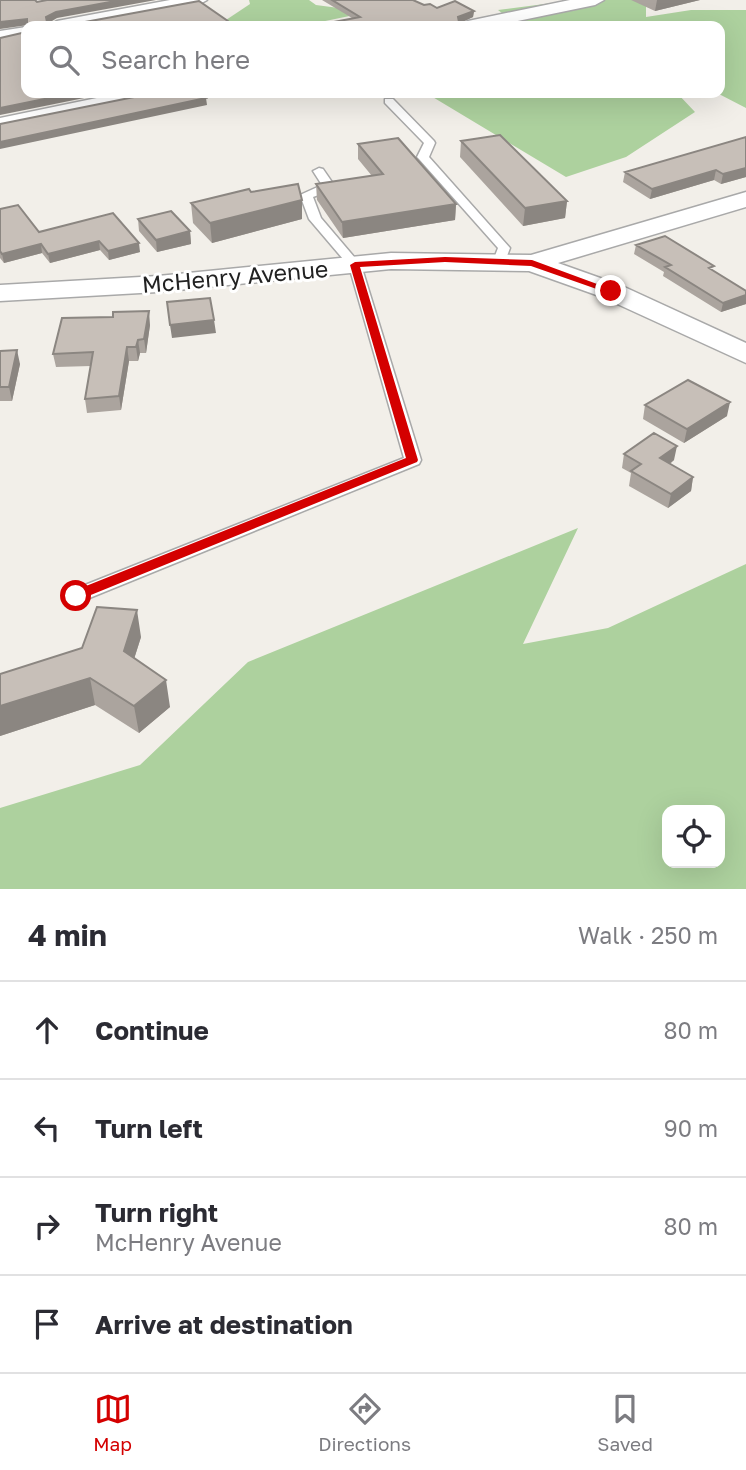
<!DOCTYPE html>
<meta charset="utf-8">
<style>
:root{--surface:#fff;--page:#f2f2f3;--text:#2b2b33;--muted:#7c7c81;--line:#e1e1e2;--accent:#d40000}
body{margin:0;font-family:"Golos Text",sans-serif;background:var(--page);color:var(--text)}
.controls{position:absolute;right:21px;bottom:21px;display:grid;overflow:hidden;border-radius:14px;box-shadow:0 7px 28px #0002}
.controls button{width:63px;height:63px;display:grid;place-items:center;padding:0;border:0;border-bottom:2px solid var(--line);background:var(--surface);color:var(--text);font:35px sans-serif}
.stop{position:absolute;width:21px;height:21px;margin:-16px;border:5px solid #d40000;border-radius:50%;background:#fff}
.stop.end{background:#d40000;border-color:#fff;box-shadow:0 2px 7px #0008}
.list{margin:0;padding:0;list-style:none}
h2{display:flex;justify-content:space-between;align-items:center;height:91px;margin:0;padding:0 28px;font-size:30px}
h2 small{font-size:23px;font-weight:400;color:var(--muted)}
.list li{display:grid;grid-template-columns:46px 1fr auto;gap:21px;align-items:center;box-sizing:border-box;height:98px;padding:0 28px;border-top:2px solid var(--line)}
.list b{display:block;font-size:26px;white-space:nowrap}
.list p{margin:0;font-size:23px;white-space:nowrap;color:var(--muted)}
.list em{font-size:23px;font-style:normal;color:var(--muted)}
.icon{flex:none;width:38px;height:38px;fill:none;stroke:currentColor;stroke-width:2;stroke-linecap:round;stroke-linejoin:round}
.map{position:relative;flex:none;width:746px;height:889px;overflow:hidden}
.search{position:absolute;background:var(--surface);box-shadow:0 7px 28px #0002;left:21px;right:21px;top:21px;height:77px;display:flex;align-items:center;gap:18px;box-sizing:border-box;padding:0 24px;border-radius:14px;color:var(--muted);font-size:26px}
.sheet{height:483px;background:var(--surface)}
nav{display:flex;justify-content:space-around;align-items:center;box-sizing:border-box;height:98px;border-top:2px solid var(--line);background:var(--surface);font-size:19px;color:var(--muted)}
nav a{display:grid;justify-items:center;gap:4px}
nav .on{color:var(--accent)}
.map>svg:first-child{display:block}
.forest{fill:#add19e;fill-rule:evenodd}
.lines{fill:none;stroke-linecap:round;stroke-linejoin:round}
.lane-casing{stroke:#a9a9a9;stroke-width:3}
.street-casing{stroke:#a9a9a9;stroke-width:3}
.lane{fill:#fff;fill-rule:evenodd}
.street{fill:#fff;fill-rule:evenodd}
.wall{fill:#aba49e}
.shaded-wall{fill:#8b8681}
.building{fill:#c7bfb8;stroke:#8b8681;stroke-width:2}
.route{fill:#d40000}
.labels{text-anchor:middle;dominant-baseline:central;stroke-width:6;stroke-linejoin:round;paint-order:stroke}
.street-label{font-size:23px;fill:#222;stroke:#fff}
</style>
<div class="map">
<svg width="746" height="889" viewBox="0 0 746 889">
<rect width="100%" height="100%" fill="#f2efe9"/>
<!-- forest -->
<path class="forest" d="M 249,0 L 309,0 L 316,5 L 369,12 L 301,26 L 217,26 L 250,4 Z
M 575,0 L 646,0 L 646,17 L 691,10 L 746,10 L 746,108 L 717,93 L 720,93 L 720,26 L 519,26 L 498,10 Z
M 426,93 L 677,93 L 695,112 L 626,157 L 566,177 Z
M 578,528 L 523,644 L 608,628 L 746,564 L 746,889 L 0,889 L 0,808 L 140,765 L 248,662 ZM 720,810 L 720,863 L 667,863 L 667,810 Z"/>
<g class="lines">
<defs>
<path id="lane" d="M 385,99 L 393,99 L 434,141 L 435,143 L 429,157 L 510,248 L 504,264 L 494,264 L 493,261 L 498,248 L 419,159 L 417,157 L 424,143 L 385,103 Z
M 319,168 L 323,169 L 334,185 L 327,192 L 313,197 L 321,218 L 361,265 L 421,460 L 419,464 L 82,601 L 70,601 L 67,596 L 70,591 L 404,458 L 349,266 L 309,219 L 300,195 L 322,185 L 313,171 Z"/>
<path id="street" d="M 170,0 L 207,0 L 198,5 L 85,26 L 48,26 L 57,21 Z
M 570,0 L 604,0 L 595,5 L 493,26 L 459,26 L 468,21 Z
M 26,27 L 26,37 L 0,43 L 0,31 Z
M 121,93 L 159,93 L 156,97 L 149,99 L 0,130 L 0,118 Z
M 746,192 L 746,207 L 558,263 L 620,285 L 746,343 L 746,363 L 602,297 L 529,271 L 391,269 L 158,292 L 0,301 L 0,285 L 158,276 L 391,253 L 531,255 Z"/>
</defs>
<!-- lane casing -->
<use href="#lane" class="lane-casing"/>
<!-- street casing -->
<use href="#street" class="street-casing"/>
<!-- lane -->
<use href="#lane" class="lane"/>
<!-- street -->
<use href="#street" class="street"/>
</g>
<!-- wall -->
<path class="wall" d="M 322,0 L 413,0 L 424,5 L 437,8 L 474,11 L 473,17 L 462,22 L 352,18 Z
M 631,0 L 700,0 L 655,11 Z
M 746,137 L 746,177 L 721,184 L 714,180 L 650,199 L 623,182 L 625,172 Z
M 461,141 L 567,201 L 565,218 L 523,226 L 460,157 Z
M 358,144 L 456,204 L 455,220 L 343,238 L 317,200 L 316,184 L 372,176 L 358,159 Z
M 251,192 L 302,200 L 302,219 L 212,243 L 193,223 L 191,203 Z
M 0,209 L 39,232 L 113,213 L 140,252 L 109,260 L 100,250 L 50,263 L 42,253 L 4,263 L 0,258 Z
M 138,219 L 190,231 L 191,244 L 157,252 L 139,231 Z
M 636,245 L 713,271 L 746,291 L 746,304 L 721,312 L 663,276 L 664,272 L 634,254 Z
M 150,325 L 146,353 L 140,353 L 138,361 L 129,361 L 121,410 L 87,413 L 85,399 L 91,366 L 56,367 L 53,354 Z
M 0,351 L 20,364 L 12,401 L 0,401 Z
M 645,405 L 727,416 L 684,443 L 643,419 Z
M 624,454 L 674,460 L 670,464 L 693,477 L 691,491 L 668,508 L 629,486 L 631,473 L 622,468 Z
M 141,637 L 134,659 L 170,707 L 139,733 L 95,705 L 0,736 L 0,674 Z"/>
<!-- shaded-wall -->
<path class="shaded-wall" d="M 121,0 L 156,0 L 57,18 L 47,24 L 46,17 L 56,12 Z
M 657,0 L 700,0 L 655,11 Z
M 474,11 L 473,17 L 458,24 L 458,17 Z
M 27,19 L 28,25 L 0,29 L 0,22 Z
M 74,93 L 109,93 L 0,115 L 0,108 Z
M 206,98 L 207,105 L 0,149 L 0,142 Z
M 746,168 L 746,177 L 721,184 L 723,174 Z
M 716,170 L 714,180 L 650,199 L 652,189 Z
M 302,200 L 302,219 L 212,243 L 210,223 Z
M 567,201 L 565,218 L 523,226 L 525,208 Z
M 456,204 L 455,220 L 343,238 L 342,222 Z
M 190,231 L 191,244 L 157,252 L 156,240 Z
M 99,241 L 100,250 L 50,263 L 48,254 Z
M 139,243 L 140,252 L 109,260 L 108,251 Z
M 41,244 L 42,253 L 4,263 L 2,254 Z
M 746,295 L 746,304 L 721,312 L 723,303 Z
M 149,311 L 150,325 L 146,353 L 144,339 Z
M 214,320 L 216,333 L 172,338 L 170,325 Z
M 138,340 L 140,353 L 138,361 L 136,347 Z
M 127,347 L 129,361 L 121,410 L 119,396 Z
M 17,350 L 20,364 L 12,401 L 9,387 Z
M 730,402 L 727,416 L 684,443 L 687,429 Z
M 677,446 L 674,460 L 657,473 L 660,458 Z
M 693,477 L 691,491 L 668,508 L 671,494 Z
M 137,610 L 141,637 L 128,678 L 124,651 Z
M 90,678 L 95,705 L 0,736 L 0,706 Z
M 166,680 L 170,707 L 139,733 L 134,706 Z"/>
<!-- building -->
<path class="building" d="M 0,0 L 35,0 L 37,2 L 47,0 L 121,0 L 56,12 L 46,17 L 47,22 L 85,22 L 199,1 L 235,26 L 27,26 L 27,19 L 0,22 Z
M 332,0 L 413,0 L 424,5 L 430,4 L 437,8 L 455,1 L 474,11 L 458,17 L 459,22 L 495,22 L 503,26 L 313,26 L 360,17 Z
M 26,32 L 26,93 L 74,93 L 0,108 L 0,38 Z
M 154,93 L 200,93 L 206,98 L 0,142 L 0,124 Z
M 500,135 L 567,201 L 525,208 L 461,141 Z
M 746,137 L 746,168 L 723,174 L 716,170 L 652,189 L 625,172 Z
M 398,138 L 456,204 L 342,222 L 316,184 L 383,174 L 358,144 Z
M 298,184 L 302,200 L 210,223 L 191,203 L 249,189 L 251,192 Z
M 18,205 L 39,232 L 113,213 L 139,243 L 108,251 L 99,241 L 48,254 L 41,244 L 2,254 L 0,251 L 0,209 Z
M 171,211 L 190,231 L 156,240 L 138,219 Z
M 665,236 L 714,266 L 709,268 L 746,291 L 746,295 L 723,303 L 665,267 L 671,265 L 636,245 Z
M 210,298 L 214,320 L 170,325 L 167,302 Z
M 149,311 L 144,339 L 138,340 L 136,347 L 127,347 L 119,396 L 85,399 L 93,352 L 53,354 L 62,318 L 113,317 L 113,312 Z
M 17,350 L 9,387 L 0,387 L 0,351 Z
M 688,380 L 730,402 L 687,429 L 645,405 Z
M 654,433 L 677,446 L 660,458 L 693,477 L 671,494 L 631,471 L 641,464 L 624,454 Z
M 97,607 L 137,610 L 124,651 L 166,680 L 134,706 L 90,678 L 0,706 L 0,674 L 82,648 Z"/>
<!-- route -->
<path class="route" d="M 445,257 L 532,260 L 616,291 L 608,293 L 531,266 L 445,262 L 360,267 L 418,460 L 417,462 L 81,599 L 71,599 L 71,592 L 406,458 L 350,265 L 355,262 Z"/>
<g class="labels">
<!-- street labels -->
<g class="street-label">
<text transform="translate(235 276) rotate(-5)">McHenry Avenue</text>
</g>
</g>
</svg>
<div class="controls">
<button><svg class="icon" aria-label="locate" viewBox="0 0 24 24"><circle cx="12" cy="12" r="6"/><path d="M12 2v4M12 18v4M2 12h4M18 12h4"/></svg></button>
</div>
<div class="stop" style="left:76px;top:596px"></div>
<div class="stop end" style="left:611px;top:291px"></div>
<div class="search"><svg class="icon" aria-label="search" viewBox="0 0 24 24"><circle cx="10" cy="10" r="6"/><path d="M15 15l6 6"/></svg>Search here</div>
</div>
<section class="sheet">
<h2>4 min<small>Walk · 250 m</small></h2>
<ul class="list">
<li><svg class="icon" aria-label="ahead" viewBox="0 0 24 24"><path d="M12 20V5M6 11l6-6 6 6"/></svg><div><b>Continue</b></div><em>80 m</em></li>
<li><svg class="icon" aria-label="left" viewBox="0 0 24 24"><path d="M17 20v-9H6M10 6l-5 5 5 5"/></svg><div><b>Turn left</b></div><em>90 m</em></li>
<li><svg class="icon" aria-label="right" viewBox="0 0 24 24"><path d="M7 20v-9h11M14 6l5 5-5 5"/></svg><div><b>Turn right</b><p>McHenry Avenue</p></div><em>80 m</em></li>
<li><svg class="icon" aria-label="arrive" viewBox="0 0 24 24"><path d="M6 21V4h12l-3 4 3 4H6"/></svg><div><b>Arrive at destination</b></div></li>
</ul>
</section>
<nav>
<a class="on"><svg class="icon" aria-label="map" viewBox="0 0 24 24"><path d="M3 6l6-2 6 2 6-2v14l-6 2-6-2-6 2zM9 4v14M15 6v14"/></svg>Map</a>
<a><svg class="icon" aria-label="directions" viewBox="0 0 24 24"><path d="M12 3l9 9-9 9-9-9zM9 14v-3h6M13 9l2 2-2 2"/></svg>Directions</a>
<a><svg class="icon" aria-label="saved" viewBox="0 0 24 24"><path d="M7 4h10v16l-5-4-5 4z"/></svg>Saved</a>
</nav>
